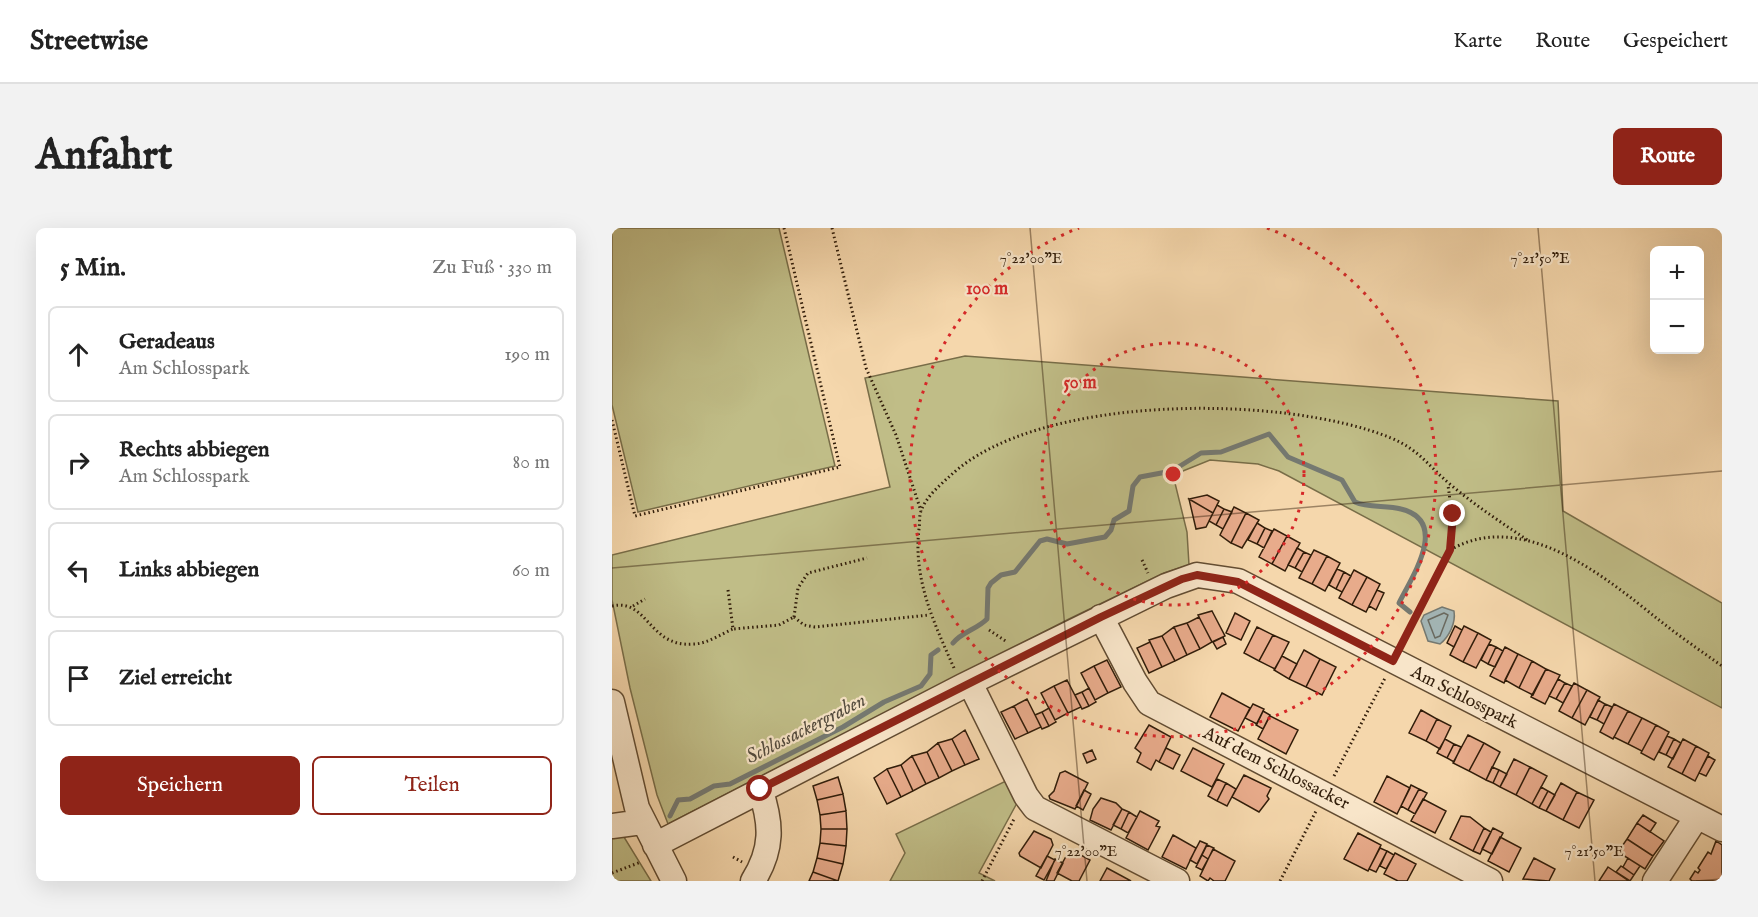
<!DOCTYPE html>
<html lang="de">
<meta charset="utf-8">
<style>
:root{--surface:#fff;--page:#f2f2f2;--text:#222;--muted:#767676;--line:#e0e0e0;--accent:#8f2418}
body{margin:0;font-family:"IM FELL English",serif;background:var(--page);color:var(--text)}
.controls{position:absolute;right:18px;top:18px;display:grid;overflow:hidden;border-radius:9px;box-shadow:0 6px 24px #0002}
.controls button{width:54px;height:54px;display:grid;place-items:center;padding:0;border:0;border-bottom:2px solid var(--line);background:var(--surface);color:var(--text);font:30px sans-serif}
.stop{position:absolute;width:18px;height:18px;margin:-14px;border:4px solid #8f2418;border-radius:50%;background:#fff}
.stop.end{background:#8f2418;border-color:#fff;box-shadow:0 2px 6px #0008}
.list{margin:0;padding:0;list-style:none}
h2{display:flex;justify-content:space-between;align-items:center;height:78px;margin:0;padding:0 24px;font-size:26px}
h2 small{font-size:20px;font-weight:400;color:var(--muted)}
.list li{display:grid;grid-template-columns:39px 1fr auto;gap:18px;align-items:center;box-sizing:border-box;height:96px;margin:0 12px 12px;padding:0 12px;border:2px solid var(--line);border-radius:9px}
.list b{display:block;font-size:22px;white-space:nowrap}
.list p{margin:0;font-size:20px;white-space:nowrap;color:var(--muted)}
.list em{font-size:20px;font-style:normal;color:var(--muted)}
.actions{display:flex;gap:12px;padding:18px 24px}
.actions a{flex:1;padding:14px 0;border:2px solid var(--accent);border-radius:9px;text-align:center;font-size:21px;color:var(--accent)}
.actions .main{background:var(--accent);color:#fff}
.icon{flex:none;width:33px;height:33px;fill:none;stroke:currentColor;stroke-width:2;stroke-linecap:round;stroke-linejoin:round}
.map{position:relative;flex:none;width:1110px;height:653px;overflow:hidden;border-radius:9px}
header{display:flex;align-items:center;gap:36px;box-sizing:border-box;height:84px;padding:0 30px;background:var(--surface);border-bottom:2px solid var(--line)}
header strong{font-size:28px}
nav{display:flex;gap:33px;margin-inline-start:auto;font-size:21px}
.intro{display:flex;align-items:center;justify-content:space-between;box-sizing:border-box;height:144px;padding:0 36px}
h1{margin:0;font-size:42px}
.button{padding:15px 27px;border-radius:9px;background:var(--accent);color:#fff;font-size:21px;font-weight:700}
main{display:flex;gap:36px;padding:0 36px}
aside{flex:1;background:var(--surface);border-radius:9px;box-shadow:0 6px 24px #0002}
.map>svg:first-child{display:block}
.green{fill:#c0bd87;stroke:#786d48;stroke-width:1.5}
.water{fill:#a3b6b6;stroke:#757971;stroke-width:1.5}
.lines{fill:none;stroke-linecap:round;stroke-linejoin:round}
.shore{stroke:#6a6a60;stroke-width:1.5}
.stream{stroke:#757971;stroke-width:5}
.building{fill:#e8ab8b;stroke:#311d0a;stroke-width:1.5}
.minor-casing{stroke:#624c32;stroke-width:27}
.path{stroke:#311d0a;stroke-width:3;stroke-dasharray:1.5 3;stroke-linecap:butt}
.minor{stroke:#f8e5c9;stroke-width:24}
.route{stroke:#8f2418;stroke-width:8}
.ticks{fill:none;stroke:#311d0a;stroke-width:1.5;stroke-opacity:0.45}
.ring{fill:none;stroke:#d62828;stroke-width:3;stroke-dasharray:3 6}
.labels{text-anchor:middle;dominant-baseline:central;stroke-width:4.5;stroke-linejoin:round;paint-order:stroke}
.street-label{font-size:18px;fill:#311d0a;stroke:#f8e5c9}
.water-label{font-size:20px;font-style:italic;fill:#534b3e;stroke:#f8e5c9}
.ticks-label{font-size:15px;text-anchor:middle;fill:#311d0a;stroke:#f8e5c9;stroke-width:4.5;stroke-linejoin:round;paint-order:stroke}
.centre{fill:#d62828;stroke:#f8e5c9;stroke-width:3}
.ring-label{font-size:18px;text-anchor:middle;font-weight:bold;fill:#d62828;stroke:#f8e5c9;stroke-width:4.5;stroke-linejoin:round;paint-order:stroke}
</style>
<header>
<strong>Streetwise</strong>
<nav><a>Karte</a><a>Route</a><a>Gespeichert</a></nav>
</header>
<div class="intro"><h1>Anfahrt</h1><a class="button">Route</a></div>
<main>
<aside>
<h2>5 Min.<small>Zu Fuß · 330 m</small></h2>
<ul class="list">
<li><svg class="icon" aria-label="ahead" viewBox="0 0 24 24"><path d="M12 20V5M6 11l6-6 6 6"/></svg><div><b>Geradeaus</b><p>Am Schlosspark</p></div><em>190 m</em></li>
<li><svg class="icon" aria-label="right" viewBox="0 0 24 24"><path d="M7 20v-9h11M14 6l5 5-5 5"/></svg><div><b>Rechts abbiegen</b><p>Am Schlosspark</p></div><em>80 m</em></li>
<li><svg class="icon" aria-label="left" viewBox="0 0 24 24"><path d="M17 20v-9H6M10 6l-5 5 5 5"/></svg><div><b>Links abbiegen</b></div><em>60 m</em></li>
<li><svg class="icon" aria-label="arrive" viewBox="0 0 24 24"><path d="M6 21V4h12l-3 4 3 4H6"/></svg><div><b>Ziel erreicht</b></div></li>
</ul>
<div class="actions"><a class="main">Speichern</a><a>Teilen</a></div>
</aside>
<div class="map">
<svg width="1110" height="653" viewBox="0 0 1110 653">
<rect width="100%" height="100%" fill="#f5d7ac"/>
<filter id="stains"><feTurbulence type="fractalNoise" baseFrequency=".00333" numOctaves="4"/><feColorMatrix values="0 0 0 0 .2 0 0 0 0 .09 0 0 0 0 .02 0 0 0 .5 -.17"/></filter>
<radialGradient id="worn" r=".72"><stop offset=".6" stop-color="#630" stop-opacity="0"/><stop offset="1" stop-color="#630" stop-opacity=".3"/></radialGradient>
<!-- green -->
<path class="green" d="M 0,0 L 167,0 L 223,238 L 26,284 L 0,177 Z
M 353,128 L 946,173 L 951,283 L 1110,375 L 1110,480 L 667,243 L 646,236 L 598,232 L 561,247 L 575,304 L 577,337 L 552,345 L 457,391 L 56,596 L 45,567 L 18,460 L 0,372 L 0,327 L 278,259 L 253,150 Z
M 398,551 L 405,575 L 367,645 L 383,653 L 278,653 L 293,625 L 284,606 Z
M 0,609 L 12,609 L 39,653 L 0,653 Z"/>
<!-- water -->
<path class="water" d="M 830,379 L 842,383 C 844,395 837,409 828,416 L 816,413 L 809,393 L 812,387 Z"/>
<g class="lines">
<!-- shore -->
<path class="shore" d="M 832,385 L 836,387 L 828,408 L 823,410 L 816,392 Z"/>
<!-- stream -->
<path class="stream" d="M 341,415 C 351,403 364,402 375,391 L 376,360 L 379,355 L 389,347 L 403,344 L 428,313 L 435,311 L 455,316 L 493,309 L 499,302 L 502,292 L 517,283 L 521,258 L 528,249 L 560,243 L 589,225 L 609,224 L 657,206 L 676,229 L 730,252 L 743,274 C 756,280 775,277 789,281 C 838,293 800,349 787,375 L 798,384
M 58,588 L 66,572 L 78,571 L 102,558 L 118,556 L 231,499 L 272,474 L 309,458 L 318,446 L 319,427 L 326,422"/>
</g>
<!-- building -->
<path class="building" d="M 595,267 L 607,273 L 601,285 L 577,271 Z
M 577,271 L 601,285 L 594,299 L 584,301 Z
M 605,277 L 612,281 L 604,297 L 597,293 Z
M 622,279 L 634,285 L 619,315 L 608,307 Z
M 612,281 L 620,284 L 611,301 L 604,297 Z
M 634,285 L 647,292 L 630,320 L 619,315 Z
M 645,295 L 653,300 L 645,316 L 636,312 Z
M 653,300 L 660,303 L 652,320 L 645,316 Z
M 662,301 L 675,308 L 660,336 L 647,329 Z
M 675,308 L 688,315 L 673,343 L 660,336 Z
M 685,320 L 692,324 L 683,340 L 676,337 Z
M 702,322 L 715,328 L 700,356 L 687,350 Z
M 692,324 L 699,327 L 690,344 L 683,340 Z
M 715,328 L 728,335 L 713,363 L 700,356 Z
M 725,341 L 732,344 L 724,361 L 717,357 Z
M 742,342 L 755,349 L 740,377 L 727,370 Z
M 732,344 L 739,348 L 730,364 L 724,361 Z
M 755,349 L 768,356 L 754,384 L 740,377 Z
M 765,362 L 772,365 L 764,382 L 757,378 Z
M 600,383 L 613,408 L 600,414 L 586,387 Z
M 623,385 L 638,393 L 629,412 L 614,405 Z
M 587,389 L 600,414 L 588,421 L 575,395 Z
M 575,395 L 588,421 L 575,427 L 562,399 Z
M 843,398 L 850,402 L 842,419 L 835,415 Z
M 852,398 L 866,405 L 851,434 L 838,427 Z
M 562,399 L 575,427 L 563,433 L 550,408 Z
M 645,399 L 661,407 L 647,433 L 632,425 Z
M 866,405 L 879,412 L 864,440 L 851,434 Z
M 661,407 L 677,414 L 663,441 L 647,433 Z
M 550,408 L 563,433 L 550,439 L 537,412 Z
M 611,409 L 614,416 L 605,421 L 601,414 Z
M 538,414 L 550,439 L 537,445 L 525,420 Z
M 877,416 L 884,419 L 876,436 L 869,432 Z
M 884,419 L 891,423 L 883,439 L 876,436 Z
M 893,419 L 906,426 L 892,455 L 878,448 Z
M 692,422 L 708,431 L 694,459 L 677,451 Z
M 906,426 L 920,433 L 907,460 L 893,452 Z
M 670,428 L 685,436 L 677,451 L 662,442 Z
M 708,431 L 724,439 L 710,467 L 694,459 Z
M 495,432 L 509,459 L 496,465 L 482,438 Z
M 920,433 L 934,441 L 921,467 L 907,460 Z
M 482,438 L 496,465 L 483,472 L 469,445 Z
M 934,441 L 948,447 L 933,476 L 919,469 Z
M 946,451 L 953,455 L 944,471 L 937,468 Z
M 455,452 L 469,479 L 456,485 L 442,458 Z
M 953,455 L 960,458 L 951,475 L 944,471 Z
M 962,455 L 975,462 L 960,490 L 947,483 Z
M 442,458 L 456,485 L 443,492 L 429,465 Z
M 477,460 L 484,474 L 477,478 L 470,464 Z
M 975,462 L 988,469 L 973,497 L 960,490 Z
M 470,464 L 477,478 L 470,481 L 463,467 Z
M 610,465 L 638,480 L 626,503 L 598,489 Z
M 415,471 L 429,499 L 416,505 L 402,478 Z
M 986,472 L 993,476 L 985,492 L 978,489 Z
M 641,476 L 652,481 L 645,496 L 633,490 Z
M 993,476 L 1000,479 L 992,496 L 985,492 Z
M 1002,476 L 1016,483 L 1001,511 L 988,504 Z
M 402,478 L 416,505 L 403,511 L 389,484 Z
M 437,480 L 444,494 L 437,498 L 430,484 Z
M 809,482 L 825,491 L 814,513 L 797,505 Z
M 651,483 L 658,487 L 651,501 L 644,497 Z
M 1016,483 L 1030,490 L 1016,516 L 1002,509 L 1001,511 Z
M 430,484 L 437,498 L 430,501 L 423,487 Z
M 658,488 L 686,502 L 674,526 L 646,511 Z
M 1030,490 L 1044,497 L 1029,525 L 1030,523 L 1016,516 Z
M 825,491 L 839,498 L 828,521 L 814,513 Z
M 537,497 L 559,509 L 547,534 L 544,532 L 539,542 L 525,534 L 529,525 L 523,520 Z
M 1044,497 L 1057,504 L 1042,532 L 1029,525 Z
M 353,502 L 367,531 L 353,537 L 340,511 Z
M 856,507 L 872,515 L 857,543 L 841,535 Z
M 1055,508 L 1062,511 L 1054,527 L 1047,524 Z
M 340,511 L 353,537 L 340,543 L 326,515 Z
M 833,511 L 842,516 L 835,530 L 825,525 Z
M 1062,511 L 1069,515 L 1061,531 L 1054,527 Z
M 1071,511 L 1084,518 L 1070,546 L 1056,539 Z
M 326,515 L 340,543 L 327,550 L 315,524 Z
M 872,515 L 888,524 L 874,552 L 857,543 Z
M 842,516 L 849,519 L 842,534 L 835,530 Z
M 1084,518 L 1097,525 L 1083,553 L 1070,546 Z
M 554,520 L 568,527 L 561,541 L 547,534 Z
M 581,520 L 612,536 L 600,559 L 569,543 Z
M 480,522 L 484,531 L 475,535 L 471,526 Z
M 315,524 L 327,550 L 314,556 L 300,528 Z
M 300,528 L 314,556 L 301,563 L 289,537 Z
M 1096,528 L 1103,532 L 1094,548 L 1087,545 Z
M 902,531 L 918,539 L 904,567 L 888,559 Z
M 289,537 L 301,563 L 289,569 L 275,541 Z
M 880,539 L 887,542 L 881,555 L 874,552 Z
M 918,539 L 935,548 L 920,576 L 904,567 Z
M 275,541 L 289,569 L 275,576 L 262,550 Z
M 887,542 L 895,546 L 888,559 L 881,555 Z
M 453,543 L 476,555 L 463,581 L 438,571 L 437,568 L 442,563 L 448,545 Z
M 632,547 L 659,560 L 655,568 L 657,571 L 647,584 L 620,569 Z
M 775,548 L 798,560 L 785,586 L 762,574 Z
M 226,549 L 231,566 L 205,572 L 201,558 Z
M 605,551 L 614,555 L 605,573 L 596,568 Z
M 614,555 L 624,561 L 615,578 L 605,573 Z
M 949,555 L 965,564 L 951,592 L 934,583 Z
M 799,557 L 807,561 L 796,582 L 789,578 Z
M 929,559 L 936,563 L 927,580 L 920,576 Z
M 807,561 L 815,565 L 803,586 L 796,582 Z
M 472,562 L 479,566 L 471,582 L 464,578 Z
M 936,563 L 943,567 L 934,583 L 927,580 Z
M 965,564 L 982,572 L 967,600 L 951,592 Z
M 231,566 L 234,583 L 208,587 L 205,572 Z
M 489,570 L 504,575 L 510,581 L 499,602 L 478,592 L 481,581 Z
M 811,571 L 834,583 L 823,605 L 799,593 Z
M 510,581 L 517,584 L 509,601 L 501,597 Z
M 234,583 L 235,601 L 209,601 L 208,587 Z
M 528,583 L 547,593 L 544,598 L 548,599 L 536,622 L 514,610 Z
M 517,584 L 525,589 L 516,605 L 509,601 Z
M 1031,587 L 1044,595 L 1038,604 L 1025,595 Z
M 849,588 L 858,589 L 872,600 L 861,623 L 838,611 Z
M 1025,595 L 1052,613 L 1041,628 L 1015,611 Z
M 872,600 L 879,604 L 868,626 L 861,623 Z
M 881,600 L 891,605 L 880,626 L 870,621 Z
M 209,601 L 235,601 L 234,618 L 208,615 Z
M 422,603 L 439,611 L 441,617 L 429,640 L 408,628 L 407,625 Z
M 746,605 L 769,617 L 756,643 L 732,631 Z
M 561,607 L 584,620 L 574,641 L 550,629 Z
M 888,609 L 909,620 L 897,644 L 876,633 Z
M 1015,611 L 1041,628 L 1033,641 L 1006,624 Z
M 588,613 L 595,616 L 585,636 L 578,632 Z
M 1104,613 L 1110,617 L 1110,653 L 1080,653 L 1078,651 L 1083,643 L 1086,645 L 1088,642 L 1086,640 L 1096,624 L 1099,626 Z
M 208,615 L 234,618 L 231,636 L 205,630 Z
M 595,617 L 602,620 L 596,631 L 590,627 Z
M 768,620 L 775,623 L 764,644 L 757,641 Z
M 458,621 L 478,632 L 467,653 L 460,653 L 445,645 Z
M 601,621 L 623,633 L 613,653 L 602,653 L 598,650 L 596,653 L 588,648 Z
M 775,623 L 782,627 L 774,641 L 768,638 Z
M 783,625 L 804,636 L 795,653 L 786,653 L 772,646 Z
M 590,627 L 596,631 L 590,642 L 584,639 Z
M 435,628 L 443,632 L 432,652 L 424,648 Z
M 205,630 L 231,636 L 226,653 L 201,644 Z
M 922,630 L 943,641 L 937,653 L 911,651 Z
M 1016,630 L 1028,638 L 1022,647 L 1011,639 Z
M 443,631 L 451,635 L 442,653 L 434,653 Z
M 1009,638 L 1022,647 L 1018,653 L 1004,644 Z
M 996,639 L 1017,653 L 987,653 Z
M 495,640 L 519,653 L 488,653 Z
M 201,644 L 226,653 L 197,653 Z"/>
<g class="lines">
<defs>
<path id="minor" d="M 489,389 L 523,454 L 537,475 L 878,653
M 358,455 L 414,568 L 423,580 L 565,653
M 0,474 L 25,580 L 62,653
M 0,598 L 30,594
M 43,617 L 351,458 L 554,358 L 585,347 L 626,353 L 1110,601
M 141,653 C 161,621 160,596 148,561
M 1043,653 L 1084,590"/>
</defs>
<!-- minor casing -->
<use href="#minor" class="minor-casing"/>
<!-- path -->
<path class="path" d="M 220,0 L 254,140 L 284,207 L 309,283
M 0,192 L 23,288 L 228,239 L 172,0
M 838,322 C 911,280 993,349 1047,392 C 1067,408 1089,423 1110,438
M 530,332 L 536,345
M 116,362 L 121,401 L 167,397 L 182,389
M 0,378 C 36,370 37,420 81,416 C 95,416 109,406 121,401
M 21,378 L 33,371
M 182,389 L 192,397 L 203,399 L 317,387
M 182,389 L 186,360 L 196,345 L 255,330
M 377,402 L 395,414
M 791,415 L 838,322 L 842,302 L 836,257
M 342,440 C 322,395 301,351 307,301 C 308,295 307,288 309,283 C 314,269 327,258 338,248 C 425,165 672,166 779,210 C 808,222 817,239 839,257 C 864,278 890,295 917,313
M 722,548 L 773,450
M 121,629 L 130,634
M 0,645 L 29,634
M 370,653 L 403,589
M 668,653 L 704,583"/>
<!-- minor -->
<use href="#minor" class="minor"/>
</g>
<g class="lines">
<!-- route -->
<path class="route" d="M 148,561 L 489,389 L 570,351 L 585,347 L 626,354 L 781,433 L 838,322 L 841,286"/>
</g>
<!-- ticks -->
<path class="ticks" d="M 418,0 L 475,653M 926,0 L 983,653M 0,340 L 1110,243M 1084,653 L 1110,651"/>
<!-- distance rings -->
<g class="ring">
<circle cx="561" cy="246" r="131"/>
<path d="M655 0A263 263 0 1 1 467 0"/>
</g>
<g class="labels">
<!-- street labels -->
<g class="street-label">
<text transform="translate(852 470) rotate(27)">Am Schlosspark</text>
<text transform="translate(664 541) rotate(27)">Auf dem Schlossacker</text>
</g>
<!-- water labels -->
<g class="water-label">
<text transform="translate(194 501) rotate(-27)">Schlossackergraben</text>
</g>
</g>
<g class="ticks-label">
<text x="419" y="35">7°22'00"E</text>
<text x="928" y="35">7°21'50"E</text>
<text x="474" y="628">7°22'00"E</text>
<text x="982" y="628">7°21'50"E</text>
</g>
<circle cx="561" cy="246" r="9" class="centre"/>
<g class="ring-label">
<text x="375" y="66">100 m</text>
<text x="468" y="160">50 m</text>
</g>
<rect width="100%" height="100%" filter="url(#stains)"/>
<rect width="100%" height="100%" fill="url(#worn)"/>
</svg>
<div class="controls">
<button>+</button>
<button>−</button>
</div>
<div class="stop" style="left:148px;top:561px"></div>
<div class="stop end" style="left:841px;top:286px"></div>
</div>
</main>
